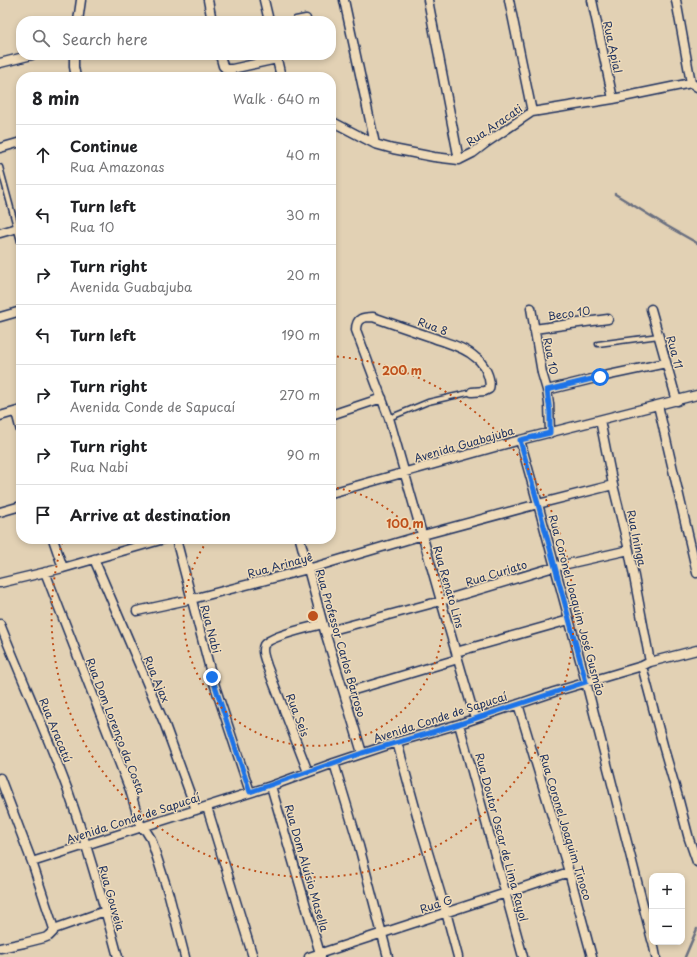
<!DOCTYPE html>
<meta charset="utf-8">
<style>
:root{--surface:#fff;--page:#f2f2f2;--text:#202124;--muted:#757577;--line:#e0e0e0}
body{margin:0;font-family:"Playpen Sans",sans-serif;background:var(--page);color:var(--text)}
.controls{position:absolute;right:12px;bottom:12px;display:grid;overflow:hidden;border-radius:8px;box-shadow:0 2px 6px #0003}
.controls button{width:36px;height:36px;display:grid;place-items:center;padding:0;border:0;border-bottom:1px solid var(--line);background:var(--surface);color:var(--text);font:20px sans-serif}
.stop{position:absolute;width:12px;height:12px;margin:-9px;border:3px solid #1a73e8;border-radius:50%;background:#fff}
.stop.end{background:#1a73e8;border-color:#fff;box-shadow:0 1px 4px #0008}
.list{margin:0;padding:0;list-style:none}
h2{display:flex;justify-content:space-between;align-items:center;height:52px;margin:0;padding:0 16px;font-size:17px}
h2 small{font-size:13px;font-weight:400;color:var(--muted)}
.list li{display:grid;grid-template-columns:26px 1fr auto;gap:12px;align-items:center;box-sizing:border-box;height:60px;padding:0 16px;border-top:1px solid var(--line)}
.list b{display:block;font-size:15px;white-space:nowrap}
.list p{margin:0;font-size:13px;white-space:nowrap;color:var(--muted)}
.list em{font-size:13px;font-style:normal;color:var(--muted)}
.icon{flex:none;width:22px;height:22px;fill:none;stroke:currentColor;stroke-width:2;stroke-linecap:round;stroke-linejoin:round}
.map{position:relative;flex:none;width:697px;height:957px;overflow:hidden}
.search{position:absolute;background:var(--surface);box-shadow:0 2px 6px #0003;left:16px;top:16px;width:320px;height:44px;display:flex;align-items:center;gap:10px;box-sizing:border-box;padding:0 14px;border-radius:16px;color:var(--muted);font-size:15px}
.panel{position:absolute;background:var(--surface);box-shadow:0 2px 6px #0003;left:16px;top:72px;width:320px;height:472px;border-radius:16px}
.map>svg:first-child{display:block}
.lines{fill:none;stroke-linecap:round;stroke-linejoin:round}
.stream{stroke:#6a6f80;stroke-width:2.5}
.service-casing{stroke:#1b2f5e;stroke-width:7}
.minor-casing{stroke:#1b2f5e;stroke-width:11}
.service{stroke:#efdbb9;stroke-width:4}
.minor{stroke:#efdbb9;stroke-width:8}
.route{stroke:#1a73e8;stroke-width:5}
.ring{fill:none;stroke:#bf511c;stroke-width:2;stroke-dasharray:2 4}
.labels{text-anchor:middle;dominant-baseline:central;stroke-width:3;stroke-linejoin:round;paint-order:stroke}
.street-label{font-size:11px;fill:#1b2f5e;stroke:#efdbb9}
.centre{fill:#bf511c;stroke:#efdbb9;stroke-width:2}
.ring-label{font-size:12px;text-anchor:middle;font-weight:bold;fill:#bf511c;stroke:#efdbb9;stroke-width:3;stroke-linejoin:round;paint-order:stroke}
</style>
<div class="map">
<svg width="697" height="957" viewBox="0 0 697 957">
<rect width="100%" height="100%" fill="#e2d1b4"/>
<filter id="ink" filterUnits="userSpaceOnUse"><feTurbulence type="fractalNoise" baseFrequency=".025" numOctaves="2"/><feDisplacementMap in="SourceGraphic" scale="8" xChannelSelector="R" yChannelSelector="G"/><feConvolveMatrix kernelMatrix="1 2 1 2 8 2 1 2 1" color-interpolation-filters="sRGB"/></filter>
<g filter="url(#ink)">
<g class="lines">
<!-- stream -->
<path class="stream" d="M 615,194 L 667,226 L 697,243
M 685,957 L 697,929"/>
<defs>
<path id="service" d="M 0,167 L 21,245
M 598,344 L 659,336
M 389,418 L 428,402 L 472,392"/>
<path id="minor" d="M 208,0 L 212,21
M 264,0 L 269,21
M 344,0 L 375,144
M 428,0 L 459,160
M 509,0 L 532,112
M 592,0 L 613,99
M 676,0 L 691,83
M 78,21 L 81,0
M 296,21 L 306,19
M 74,55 L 74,67 L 76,77
M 220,55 L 223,66 L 226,69 L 232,69 L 277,59
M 276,55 L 281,77
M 0,63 L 32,55
M 331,121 L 375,144 L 393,149 L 434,157 L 459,160 L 473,153 L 486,143 L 532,112 L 613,99 L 691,83 L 697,87
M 0,148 L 21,142
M 0,233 L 21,227
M 531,308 L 542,373 L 547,390 L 549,404 L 550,433
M 651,309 L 677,401
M 0,317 L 21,311
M 534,329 L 608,319
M 547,390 L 600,377 L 666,363
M 472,392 L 485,391 L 489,389 C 492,379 484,363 475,357 C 464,347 447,343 434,338 C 413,331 393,324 373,317 C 363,317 356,318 356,330 L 389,418 L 441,601 L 475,718
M 658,405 L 697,573
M 16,412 L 21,431
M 331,415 L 382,398
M 0,416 L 21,410
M 600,420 L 613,485 L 629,550 L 650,662
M 520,440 L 538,504 L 586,682 L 652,940
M 331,493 L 520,440 L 697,395
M 0,512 L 21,506
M 53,539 L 63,568
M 176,539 L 212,677 L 250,792
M 300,539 L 325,632 L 344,693 L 362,753
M 94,559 L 165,725 L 196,810
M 45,572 L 130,790 L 141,827 L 146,831 L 151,839 L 169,895 L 185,957
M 0,583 L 63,568 L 164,539
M 137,611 L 192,599 L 308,569 L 423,535 L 538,504 L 613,485
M 0,624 C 22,680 47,734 68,791 C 87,845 103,901 118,957
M 325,632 L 441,601 L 554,567 L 629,550
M 456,652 L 569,620
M 642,666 L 664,749 L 678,797 L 689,839 L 697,862
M 344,693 L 458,659
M 518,704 L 569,872 L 592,957
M 459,724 L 523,957
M 397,742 L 420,826 L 446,912 L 458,957
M 334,763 L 359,846 L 388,957
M 308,772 L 267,666 C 265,659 261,651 264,645 C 270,636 311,627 323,624
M 0,778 L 32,862 L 54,929 L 53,932 L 49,936 L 44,938 L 24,943 L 0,948
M 271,786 L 321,957
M 207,807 L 253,957
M 32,862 L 271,786 L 334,763 L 397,742 L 459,724 L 554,692 L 642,666 L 650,662 L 697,650
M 54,929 L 105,911
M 653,942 L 656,957
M 309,957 L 506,893 L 569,872"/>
</defs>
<!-- service casing -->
<use href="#service" class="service-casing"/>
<!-- minor casing -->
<use href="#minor" class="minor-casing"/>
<!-- service -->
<use href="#service" class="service"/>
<!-- minor -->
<use href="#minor" class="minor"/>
</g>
</g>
<g class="lines" filter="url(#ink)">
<!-- route -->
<path class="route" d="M 212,677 L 250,792 L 362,753 L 459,724 L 586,682 L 538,504 L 520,440 L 550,433 L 550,412 L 547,390 L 600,377"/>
</g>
<!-- distance rings -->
<g class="ring">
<path d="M331 487A130 130 0 1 1 208 540"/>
<path d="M331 356A261 261 0 1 1 63 540"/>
</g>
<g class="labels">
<!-- street labels -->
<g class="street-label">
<text transform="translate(613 47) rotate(78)">Rua Apial</text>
<text transform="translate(494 125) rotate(-34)">Rua Aracati</text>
<text transform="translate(569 313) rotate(-8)">Beco 10</text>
<text transform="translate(433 326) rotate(20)">Rua 8</text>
<text transform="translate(675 352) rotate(75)">Rua 11</text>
<text transform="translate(551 356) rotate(79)">Rua 10</text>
<text transform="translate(464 444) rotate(-16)">Avenida Guabajuba</text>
<text transform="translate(637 538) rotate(78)">Rua Ininga</text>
<text transform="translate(280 565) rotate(-15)">Rua Arinayê</text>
<text transform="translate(496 573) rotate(-17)">Rua Curiato</text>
<text transform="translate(449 587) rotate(74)">Rua Renato Lins</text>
<text transform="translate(577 605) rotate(75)">Rua Coronel Joaquim José Gusmão</text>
<text transform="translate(211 629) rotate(75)">Rua Nabi</text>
<text transform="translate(341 643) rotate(74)">Rua Professor Carlos Barroso</text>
<text transform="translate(157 679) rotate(67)">Rua Ajax</text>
<text transform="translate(298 715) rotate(69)">Rua Seis</text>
<text transform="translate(440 717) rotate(-18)">Avenida Conde de Sapucaí</text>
<text transform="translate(116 726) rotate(69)">Rua Dom Lorenço da Costa</text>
<text transform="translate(56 730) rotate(68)">Rua Aracatú</text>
<text transform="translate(133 818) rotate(-18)">Avenida Conde de Sapucaí</text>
<text transform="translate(566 827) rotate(73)">Rua Coronel Joaquim Tinoco</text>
<text transform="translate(502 837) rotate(75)">Rua Doutor Oscar de Lima Rayol</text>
<text transform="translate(307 868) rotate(74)">Rua Dom Aluísio Masella</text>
<text transform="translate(112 898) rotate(74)">Rua Gouveia</text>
<text transform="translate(436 904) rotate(-18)">Rua G</text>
</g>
</g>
<circle cx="313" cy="616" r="6" class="centre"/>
<g class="ring-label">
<text x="402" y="375">200 m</text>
<text x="405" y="528">100 m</text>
</g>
</svg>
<div class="controls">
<button>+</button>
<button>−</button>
</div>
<div class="stop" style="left:600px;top:377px"></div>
<div class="stop end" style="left:212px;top:677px"></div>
<div class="search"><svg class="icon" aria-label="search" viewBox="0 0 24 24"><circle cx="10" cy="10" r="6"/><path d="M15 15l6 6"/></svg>Search here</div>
<section class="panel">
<h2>8 min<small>Walk · 640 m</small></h2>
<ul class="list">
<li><svg class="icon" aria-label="ahead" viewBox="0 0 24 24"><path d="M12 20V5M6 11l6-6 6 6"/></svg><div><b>Continue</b><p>Rua Amazonas</p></div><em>40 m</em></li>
<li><svg class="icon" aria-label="left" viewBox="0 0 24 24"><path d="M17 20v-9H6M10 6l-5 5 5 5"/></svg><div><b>Turn left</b><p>Rua 10</p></div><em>30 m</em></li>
<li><svg class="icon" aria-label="right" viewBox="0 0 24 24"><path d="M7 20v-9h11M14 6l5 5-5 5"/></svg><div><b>Turn right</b><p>Avenida Guabajuba</p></div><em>20 m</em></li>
<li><svg class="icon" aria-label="left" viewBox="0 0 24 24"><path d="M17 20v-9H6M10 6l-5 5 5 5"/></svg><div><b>Turn left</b></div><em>190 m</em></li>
<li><svg class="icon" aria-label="right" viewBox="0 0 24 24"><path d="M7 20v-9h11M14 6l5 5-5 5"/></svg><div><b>Turn right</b><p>Avenida Conde de Sapucaí</p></div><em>270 m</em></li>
<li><svg class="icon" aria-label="right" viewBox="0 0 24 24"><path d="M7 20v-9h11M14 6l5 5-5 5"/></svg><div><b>Turn right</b><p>Rua Nabi</p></div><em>90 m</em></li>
<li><svg class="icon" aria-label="arrive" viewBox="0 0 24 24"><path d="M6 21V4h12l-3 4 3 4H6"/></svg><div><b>Arrive at destination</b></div></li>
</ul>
</section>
</div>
